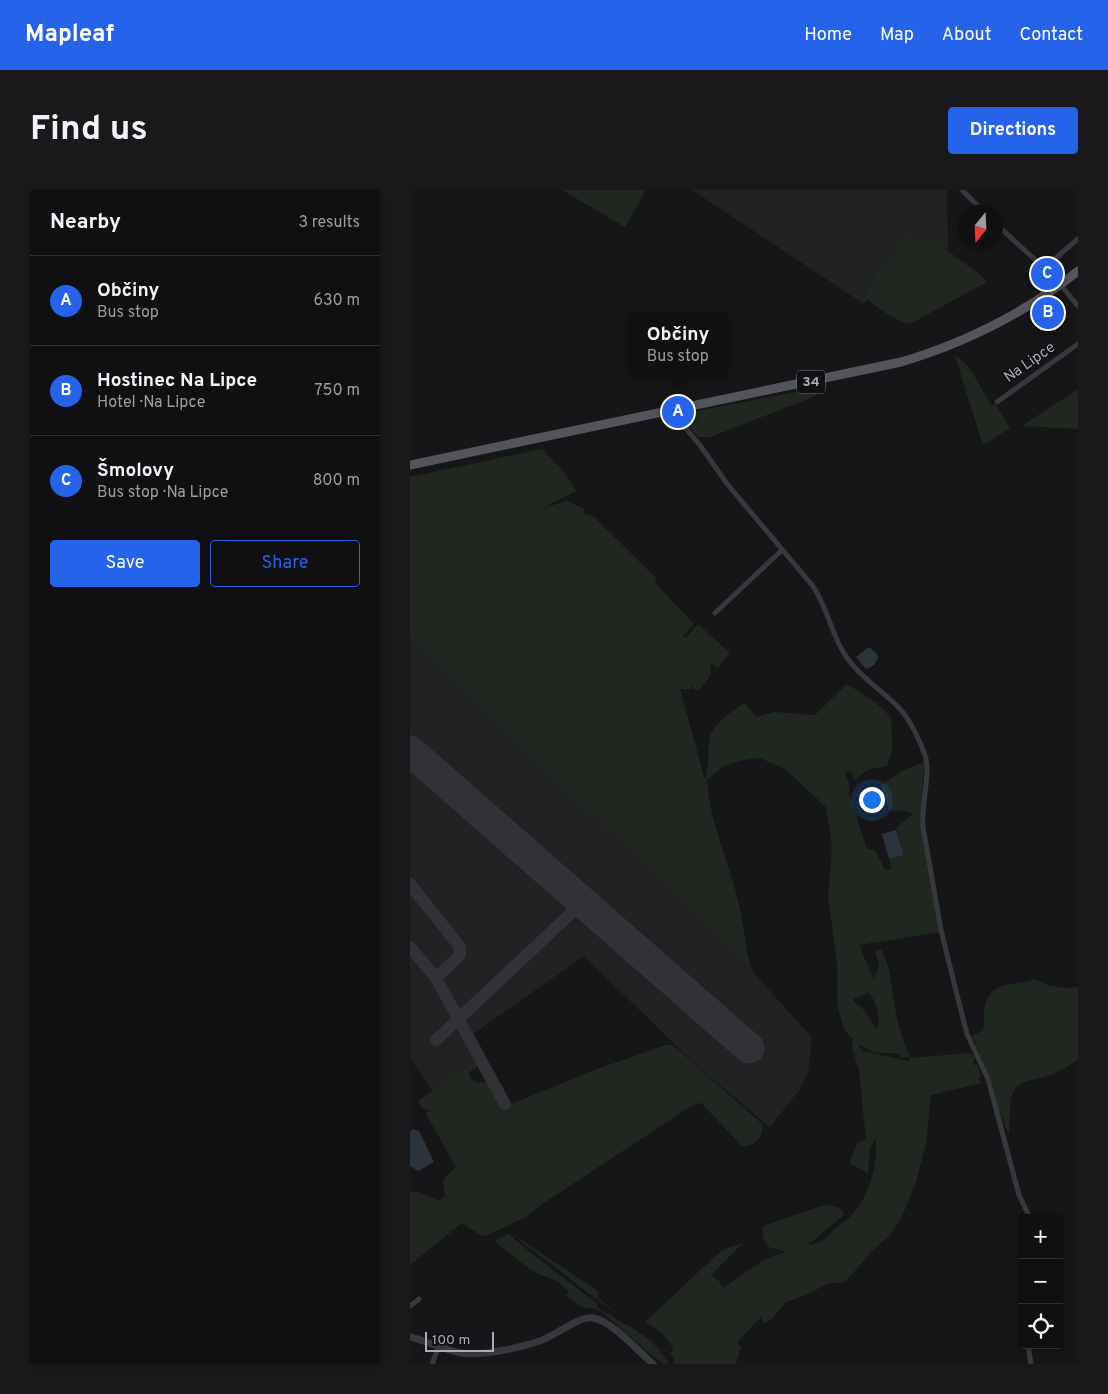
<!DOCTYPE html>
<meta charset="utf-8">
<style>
:root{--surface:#101012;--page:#19191b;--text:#f1f3f6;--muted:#9c9d9f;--line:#303032;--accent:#2563eb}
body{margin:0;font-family:Overpass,sans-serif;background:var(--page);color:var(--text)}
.controls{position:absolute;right:15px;bottom:15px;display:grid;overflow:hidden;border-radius:5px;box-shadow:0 1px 4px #0004}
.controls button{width:45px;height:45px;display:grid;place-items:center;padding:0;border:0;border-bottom:1px solid var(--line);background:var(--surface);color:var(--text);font:25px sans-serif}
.compass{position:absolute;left:548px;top:15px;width:45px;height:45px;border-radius:50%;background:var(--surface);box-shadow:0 1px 4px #0004;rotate:198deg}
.scale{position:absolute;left:15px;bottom:12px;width:69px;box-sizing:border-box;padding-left:5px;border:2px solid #a8acb7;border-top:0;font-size:14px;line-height:18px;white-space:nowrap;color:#a8acb7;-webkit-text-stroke:4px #111113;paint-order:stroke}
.you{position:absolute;left:461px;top:609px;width:18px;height:18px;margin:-12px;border:4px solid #fff;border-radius:50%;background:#1a73e8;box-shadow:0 0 0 8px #1a73e833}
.badge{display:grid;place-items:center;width:32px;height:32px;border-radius:50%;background:var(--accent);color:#fff;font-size:16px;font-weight:700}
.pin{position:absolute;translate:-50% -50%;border:2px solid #fff;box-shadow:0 1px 5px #0006}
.popup{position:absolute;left:218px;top:122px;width:100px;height:65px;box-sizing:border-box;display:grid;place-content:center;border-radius:5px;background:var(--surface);filter:drop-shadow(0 1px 4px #0005);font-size:16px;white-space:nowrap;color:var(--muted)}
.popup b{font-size:19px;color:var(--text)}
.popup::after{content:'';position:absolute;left:50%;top:100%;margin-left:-10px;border:10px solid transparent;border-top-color:var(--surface)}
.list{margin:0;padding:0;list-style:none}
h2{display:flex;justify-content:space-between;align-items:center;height:65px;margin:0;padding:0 20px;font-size:21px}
h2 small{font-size:16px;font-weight:400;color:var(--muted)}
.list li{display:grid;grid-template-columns:32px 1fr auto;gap:15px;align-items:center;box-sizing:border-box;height:90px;padding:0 20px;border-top:1px solid var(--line)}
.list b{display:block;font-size:19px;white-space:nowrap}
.list p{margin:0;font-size:16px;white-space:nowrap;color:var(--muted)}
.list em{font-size:16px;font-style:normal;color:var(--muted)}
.actions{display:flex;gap:10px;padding:15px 20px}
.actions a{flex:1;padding:11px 0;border:1px solid var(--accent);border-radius:5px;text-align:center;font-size:18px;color:var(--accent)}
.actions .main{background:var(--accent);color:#fff}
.icon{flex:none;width:28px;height:28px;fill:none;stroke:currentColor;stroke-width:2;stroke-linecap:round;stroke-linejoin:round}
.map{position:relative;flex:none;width:668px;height:1174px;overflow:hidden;border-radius:5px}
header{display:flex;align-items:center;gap:30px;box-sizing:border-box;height:70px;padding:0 25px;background:var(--accent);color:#fff}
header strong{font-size:24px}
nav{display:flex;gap:28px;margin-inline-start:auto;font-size:18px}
.intro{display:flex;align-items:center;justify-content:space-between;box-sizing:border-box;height:120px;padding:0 30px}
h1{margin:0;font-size:35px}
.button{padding:12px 22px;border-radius:5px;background:var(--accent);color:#fff;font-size:18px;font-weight:700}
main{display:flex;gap:30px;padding:0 30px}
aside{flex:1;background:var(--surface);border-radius:5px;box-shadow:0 1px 4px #0004}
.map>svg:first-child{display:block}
.built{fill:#222225}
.green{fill:#202721;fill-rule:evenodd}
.water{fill:#2c343b}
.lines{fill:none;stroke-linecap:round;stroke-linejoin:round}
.taxiway{stroke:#313236;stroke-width:12}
.runway{stroke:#313236;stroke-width:31}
.minor{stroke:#37383c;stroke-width:5}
.tertiary{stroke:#37383c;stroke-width:7}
.primary{stroke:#53555b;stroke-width:9}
.labels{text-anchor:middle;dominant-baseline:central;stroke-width:4;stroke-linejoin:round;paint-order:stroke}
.shield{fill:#111113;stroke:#7b7e86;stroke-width:1}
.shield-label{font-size:14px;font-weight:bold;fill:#a8acb7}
.street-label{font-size:15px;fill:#a8acb7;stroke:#111113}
</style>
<header>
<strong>Mapleaf</strong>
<nav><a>Home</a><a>Map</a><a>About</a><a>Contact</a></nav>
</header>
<div class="intro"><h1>Find us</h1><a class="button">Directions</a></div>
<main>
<aside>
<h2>Nearby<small>3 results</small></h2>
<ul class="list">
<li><span class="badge">A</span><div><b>Občiny</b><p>Bus stop</p></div><em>630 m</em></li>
<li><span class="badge">B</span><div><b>Hostinec Na Lipce</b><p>Hotel · Na Lipce</p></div><em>750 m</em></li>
<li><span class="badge">C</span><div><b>Šmolovy</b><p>Bus stop · Na Lipce</p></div><em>800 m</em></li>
</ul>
<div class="actions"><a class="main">Save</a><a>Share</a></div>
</aside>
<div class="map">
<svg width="668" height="1174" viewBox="0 0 668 1174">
<rect width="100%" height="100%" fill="#161618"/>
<!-- built -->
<path class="built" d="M 282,0 L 537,0 L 538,63 L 519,48 L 511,52 L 498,44 L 459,94 L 455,106 L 458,109 L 454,114 Z
M 0,445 L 344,783 L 402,848 L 398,882 L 390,899 L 360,937 L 288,877 L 174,766 L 59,847 L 68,864 L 65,871 L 23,901 L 0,868 Z"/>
<!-- green -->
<path class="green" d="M 152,0 L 236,0 L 215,37 Z
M 498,44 L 511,52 L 519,47 L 573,87 L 577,92 L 500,134 C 487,131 465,117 455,106 L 459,94 Z
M 545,166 C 557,168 574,203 581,215 L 586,215 L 600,238 L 573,255 Z
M 402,199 L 407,203 L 405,206 L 301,247 L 288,247 L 268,227 L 281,222 Z
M 668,199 L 668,239 L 612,236 Z
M 132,259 L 156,284 L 166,301 L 133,318 L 157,311 L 174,319 L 175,325 L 178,324 L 184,327 L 247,389 L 244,392 L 284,434 L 273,446 L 276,448 L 288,434 L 320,463 L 308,478 L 301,472 L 301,485 L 288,501 L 284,500 L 280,491 L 282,499 L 270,499 L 295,590 C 299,577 298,564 299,550 C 301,535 323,520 335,513 L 346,527 L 364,522 L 405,525 L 437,494 L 465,512 L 481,527 L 482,559 L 477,576 L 457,580 L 445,590 L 441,581 L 436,582 L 435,585 L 439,592 L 439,604 L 457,659 L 465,660 L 475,680 L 481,679 L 480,669 L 494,665 L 486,638 L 503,624 L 497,621 L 479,620 L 471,595 L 496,579 L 514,572 L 511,628 L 530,742 L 449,755 L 464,790 L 469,776 L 465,761 L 472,759 C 474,767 479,776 480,785 C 484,812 487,842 501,867 L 492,868 L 488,863 L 465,863 L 448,854 L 452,861 L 499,871 L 499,868 L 561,863 L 565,867 L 563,875 L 568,875 L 571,887 L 568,889 L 572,893 L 521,905 L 516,954 L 506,992 L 491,1029 L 480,1045 L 463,1060 L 435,1092 L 417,1094 L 396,1105 L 376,1112 L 361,1130 L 353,1133 L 351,1127 L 329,1150 L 327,1154 L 331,1157 L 326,1174 L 264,1174 L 264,1168 L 259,1162 L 262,1163 L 263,1159 C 256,1145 248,1139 235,1132 L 312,1060 L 333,1053 L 301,1085 L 309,1091 L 313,1098 L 352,1071 L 377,1061 L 360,1058 L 353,1049 L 353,1036 L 414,1015 L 428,1017 L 435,1024 L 398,1055 C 421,1051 416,1043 430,1035 C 457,1018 468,978 466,948 L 460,958 L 458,983 L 439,973 L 448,952 L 456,950 L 449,880 L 442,858 L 443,849 L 434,840 L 427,814 L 427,772 L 418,707 L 422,657 L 416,617 L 375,579 L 350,568 L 338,569 L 315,575 L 297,590 C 300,639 326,686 333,735 C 336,750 336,770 344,783 L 0,446 L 0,287 ZM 458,802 C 467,811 471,828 467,840 L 454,820 L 443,811 L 444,808 L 450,807 Z
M 625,789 C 637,797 654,799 668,797 L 668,870 C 658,876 648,883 637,886 C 626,890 608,890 603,902 C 598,915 601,931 599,945 L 583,906 L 583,896 L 562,846 L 573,840 C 575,832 573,824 575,816 C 582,789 605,797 625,789 Z
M 256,855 L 263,855 L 352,934 C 355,946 344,957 332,956 L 292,914 L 286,913 L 132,1014 L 116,1027 L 78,1045 L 72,1046 L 52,1033 L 0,1075 L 0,1002 L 8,1002 L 29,1011 L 35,1006 L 33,989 L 46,977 L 16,924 L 20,920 L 12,918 L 8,911 L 65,871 L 69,876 L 59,882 L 61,890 L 69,893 L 80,892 L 92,918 L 187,879 Z
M 101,1043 L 182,1097 L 189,1102 L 188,1108 L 208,1123 C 185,1110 166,1093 145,1077 C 130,1066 115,1055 101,1043 Z
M 99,1044 C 127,1069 157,1090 186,1113 L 189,1119 C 216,1135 244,1146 259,1174 L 253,1174 L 240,1164 L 193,1123 L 185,1119 L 172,1117 L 156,1106 L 159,1102 L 149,1092 L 122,1081 L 84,1051 Z"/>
<!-- water -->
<path class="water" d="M 459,457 L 467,464 L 468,468 L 464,475 L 456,479 L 446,467 Z
M 486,640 L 494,665 L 479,669 L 472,644 Z
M 3,939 L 9,941 L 24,972 L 8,981 L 0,976 L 0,941 Z"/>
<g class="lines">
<!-- taxiway -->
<path class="taxiway" d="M 0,694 L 50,757 L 50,765 L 26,788
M 0,757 L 26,788 L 95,914
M 26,850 L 173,712"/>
<!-- runway -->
<path class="runway" d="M 0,561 L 339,858"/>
<!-- minor -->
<path class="minor" d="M 552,0 L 574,22
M 586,34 L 644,87 L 668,116
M 634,78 L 668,49
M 587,212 L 668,154
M 261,221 L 289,254 L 318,295 L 402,395 C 418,417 421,446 437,468 C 451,488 473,501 489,518 C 500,529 510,551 515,565 C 521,583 511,615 513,637 L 531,740 L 547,805 L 557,844 L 578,889 L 609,1005 L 620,1028
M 305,423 L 372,360
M 0,1116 L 9,1109
M 618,1155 L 621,1174
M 22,1174 L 29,1156"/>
<!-- tertiary -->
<path class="tertiary" d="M 0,1147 C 17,1151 34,1160 51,1163 C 73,1166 109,1158 130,1151 C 145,1146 168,1126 183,1128 C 202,1131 228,1161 243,1174"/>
<!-- primary -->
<path class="primary" d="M 0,275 L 491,172 C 555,153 615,123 668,81"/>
</g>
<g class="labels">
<!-- shield labels -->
<rect class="shield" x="387" y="180.5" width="28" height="23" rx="4"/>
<g class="shield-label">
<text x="401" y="192">34</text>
</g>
<!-- street labels -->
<g class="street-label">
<text transform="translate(620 173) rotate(-35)">Na Lipce</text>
</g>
</g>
</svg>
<div class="controls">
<button>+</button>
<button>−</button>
<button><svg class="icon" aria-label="locate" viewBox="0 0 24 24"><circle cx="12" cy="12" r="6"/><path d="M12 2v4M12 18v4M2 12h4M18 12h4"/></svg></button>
</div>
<svg class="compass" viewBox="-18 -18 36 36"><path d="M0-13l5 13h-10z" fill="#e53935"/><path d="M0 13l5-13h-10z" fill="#9c9d9f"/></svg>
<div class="scale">100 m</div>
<div class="you"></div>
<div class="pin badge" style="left:268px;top:222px">A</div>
<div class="popup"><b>Občiny</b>Bus stop</div>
<div class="pin badge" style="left:638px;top:123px">B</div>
<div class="pin badge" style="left:637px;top:84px">C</div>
</div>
</main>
